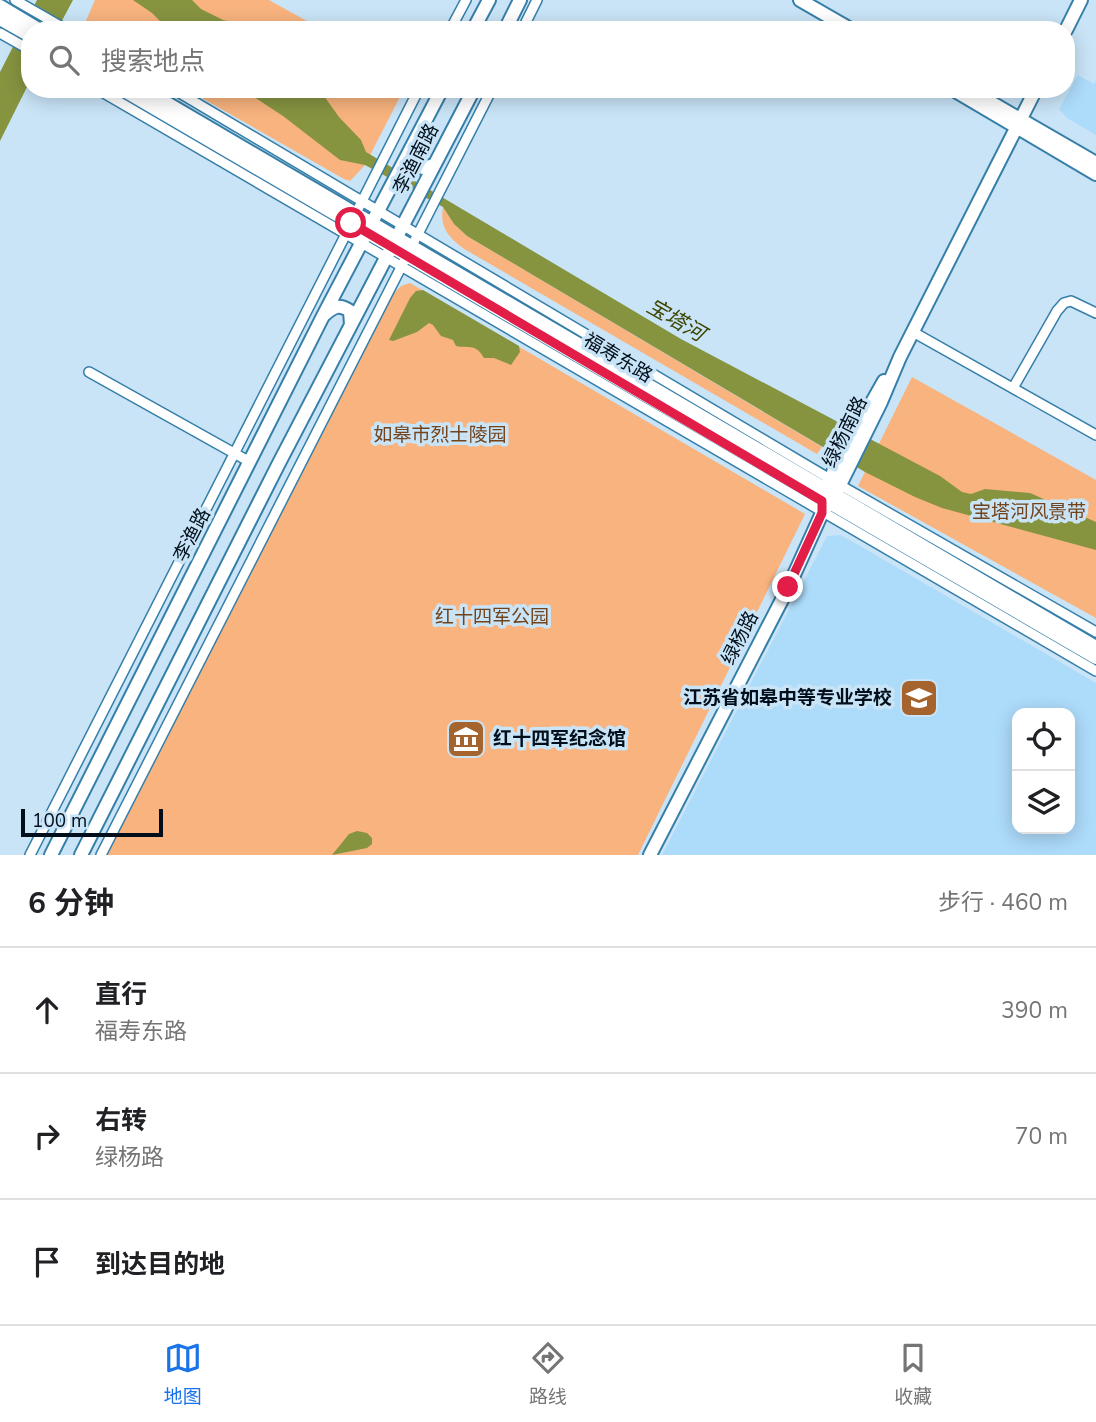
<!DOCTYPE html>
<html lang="zh">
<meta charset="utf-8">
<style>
:root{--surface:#fff;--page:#f2f2f2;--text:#202124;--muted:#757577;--line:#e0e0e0;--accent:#1a73e8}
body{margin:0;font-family:"Nunito Sans","Noto Sans SC",sans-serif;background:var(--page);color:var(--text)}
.controls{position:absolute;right:21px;bottom:21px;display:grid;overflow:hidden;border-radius:14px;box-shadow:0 4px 18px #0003}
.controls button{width:63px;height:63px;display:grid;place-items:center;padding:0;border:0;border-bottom:2px solid var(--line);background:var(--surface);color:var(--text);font:35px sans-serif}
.scale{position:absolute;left:21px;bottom:18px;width:142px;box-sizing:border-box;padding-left:7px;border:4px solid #000f1b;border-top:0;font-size:19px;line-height:24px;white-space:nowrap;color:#000f1b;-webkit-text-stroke:5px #c9e4f7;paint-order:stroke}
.stop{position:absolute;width:21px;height:21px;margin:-16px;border:5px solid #e11d48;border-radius:50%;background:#fff}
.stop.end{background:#e11d48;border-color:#fff;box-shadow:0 2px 7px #0008}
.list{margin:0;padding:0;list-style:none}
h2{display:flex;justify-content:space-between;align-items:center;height:91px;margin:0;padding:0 28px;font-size:30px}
h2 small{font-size:23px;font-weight:400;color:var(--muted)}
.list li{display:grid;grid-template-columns:46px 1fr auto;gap:21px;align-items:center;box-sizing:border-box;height:126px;padding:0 28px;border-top:2px solid var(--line)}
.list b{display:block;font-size:26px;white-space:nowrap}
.list p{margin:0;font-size:23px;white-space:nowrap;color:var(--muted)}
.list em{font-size:23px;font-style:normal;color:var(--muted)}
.icon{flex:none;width:38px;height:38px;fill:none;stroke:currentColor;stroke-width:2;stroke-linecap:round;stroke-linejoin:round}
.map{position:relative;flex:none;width:1096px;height:855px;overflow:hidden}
.search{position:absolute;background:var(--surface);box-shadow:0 4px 18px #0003;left:21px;right:21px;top:21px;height:77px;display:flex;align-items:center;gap:18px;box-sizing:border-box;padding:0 24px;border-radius:28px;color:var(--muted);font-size:26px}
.sheet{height:469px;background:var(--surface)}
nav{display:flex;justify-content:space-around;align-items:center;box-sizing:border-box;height:98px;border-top:2px solid var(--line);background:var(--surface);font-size:19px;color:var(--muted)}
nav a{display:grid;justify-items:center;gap:4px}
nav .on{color:var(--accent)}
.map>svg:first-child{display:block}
.built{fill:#addbfa;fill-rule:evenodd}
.green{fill:#f8b37e}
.water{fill:#869440}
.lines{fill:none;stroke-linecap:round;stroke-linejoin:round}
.street-casing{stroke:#367fa9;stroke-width:12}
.secondary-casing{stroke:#367fa9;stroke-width:16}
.street{stroke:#fff;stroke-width:9}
.secondary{stroke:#fff;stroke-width:12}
.route{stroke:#e11d48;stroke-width:9}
.labels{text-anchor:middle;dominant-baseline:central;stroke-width:7;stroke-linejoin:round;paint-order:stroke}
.street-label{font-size:19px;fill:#000f1b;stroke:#c9e4f7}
.park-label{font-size:19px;fill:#73441c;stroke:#c9e4f7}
.poi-label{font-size:19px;font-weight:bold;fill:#000f1b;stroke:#c9e4f7;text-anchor:end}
.water-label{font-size:21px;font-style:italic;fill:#3c4502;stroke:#c9e4f7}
</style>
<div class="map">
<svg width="1096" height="855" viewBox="0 0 1096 855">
<rect width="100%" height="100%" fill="#c9e4f7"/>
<!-- built -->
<path class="built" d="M 1078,75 L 1094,84 L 1096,80 L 1096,135 L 1067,118 L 1059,109 Z
M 841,535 L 1096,683 L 1096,855 L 662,855 L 827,536 ZM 1017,713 L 1070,713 L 1070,829 L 1017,829 Z"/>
<!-- green -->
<path class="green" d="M 95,0 L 269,0 L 323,30 L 82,30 Z
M 186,89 L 404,89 L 365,165 L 350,181 L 344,179 Z
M 443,207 L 454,224 L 467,236 L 822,447 L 817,454 L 466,250 C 450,239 439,228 443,207 Z
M 410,283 L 805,514 L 638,855 L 107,855 L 392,295 L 401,286 Z
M 912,377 L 1096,480 L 1096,618 L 858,486 Z"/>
<!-- water -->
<path class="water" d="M 37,0 L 73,0 L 57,30 L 30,30 L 30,81 L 0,141 L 0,72 Z
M 133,0 L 192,0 L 201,9 L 223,20 L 270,30 L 169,30 L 152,13 Z
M 242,89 L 319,89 L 339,117 L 361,140 L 366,152 L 681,339 L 940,476 L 962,492 L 971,494 L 985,489 L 1030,493 L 1096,522 L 1096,550 L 942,508 L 915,497 L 865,472 L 467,236 L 454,224 L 443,207 L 365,165 L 340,160 L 283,116 Z
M 423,290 L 519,346 L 520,352 L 511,365 L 494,358 L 484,358 C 475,343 471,349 456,346 L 453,340 L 441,336 L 433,325 L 429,323 L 417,332 L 393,341 L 389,340 L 410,298 L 416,291 Z
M 357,831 L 367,833 L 372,838 L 372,844 L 367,848 L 332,855 L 349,834 Z"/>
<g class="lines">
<defs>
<path id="street" d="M 15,0 L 67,30
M 450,30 L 466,0
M 522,30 L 537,0
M 0,33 L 30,50
M 97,89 L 1096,671
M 173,89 L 840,485 L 1096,632
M 354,217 L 419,89
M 913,332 L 1096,435
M 89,372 L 250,462
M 1013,388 L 1057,311 L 1064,303 L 1071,301 L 1096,313
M 30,855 L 348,230
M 101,855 L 492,89"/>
<path id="secondary" d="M 800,0 L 852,30
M 0,6 L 40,30
M 0,19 L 30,36
M 473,30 L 489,0
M 505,30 L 520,0
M 1066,30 L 1081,0
M 121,89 C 447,278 770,470 1096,658
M 143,89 L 1096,647
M 952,89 L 1096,174
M 968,89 L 1096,163
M 411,151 L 415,163 L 423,168 L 434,165
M 324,315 C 334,306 339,304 350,311 L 351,325
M 824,495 L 834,470 L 884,381
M 51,855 L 323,316 L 442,89
M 81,855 L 278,465 L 474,89
M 650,855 L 788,588 L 822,513 L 835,495 L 881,402 L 900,357 L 1036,89"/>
</defs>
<!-- street casing -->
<use href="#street" class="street-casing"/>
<!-- secondary casing -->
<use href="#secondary" class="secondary-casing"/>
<!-- street -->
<use href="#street" class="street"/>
<!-- secondary -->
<use href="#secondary" class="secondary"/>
</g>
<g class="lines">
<!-- route -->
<path class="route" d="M 351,223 L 822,501 L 822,513 L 788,587"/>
</g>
<!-- icons -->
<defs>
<symbol id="school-square" viewBox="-11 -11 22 22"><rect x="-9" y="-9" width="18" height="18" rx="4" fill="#a5642e" stroke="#c9e4f7"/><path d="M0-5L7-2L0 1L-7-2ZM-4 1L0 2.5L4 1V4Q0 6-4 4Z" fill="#fff"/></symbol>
<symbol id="museum-square" viewBox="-11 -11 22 22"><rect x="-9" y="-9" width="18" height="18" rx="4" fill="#a5642e" stroke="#c9e4f7"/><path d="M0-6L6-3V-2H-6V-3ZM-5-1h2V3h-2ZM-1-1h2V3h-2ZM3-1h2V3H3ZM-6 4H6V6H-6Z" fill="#fff"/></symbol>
</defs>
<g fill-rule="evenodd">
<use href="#school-square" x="897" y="676" width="44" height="44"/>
<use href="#museum-square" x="444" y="717" width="44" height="44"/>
</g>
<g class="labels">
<!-- street labels -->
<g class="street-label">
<text transform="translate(416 159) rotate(-63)">李渔南路</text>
<text transform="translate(618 358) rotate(31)">福寿东路</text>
<text transform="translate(845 432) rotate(-64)">绿杨南路</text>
<text transform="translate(192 535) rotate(-63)">李渔路</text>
<text transform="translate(740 638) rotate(-63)">绿杨路</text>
</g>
<!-- park labels -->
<g class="park-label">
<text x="440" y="435">如皋市烈士陵园</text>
<text x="1029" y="512">宝塔河风景带</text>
<text x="492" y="617">红十四军公园</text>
</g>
<!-- poi labels -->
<g class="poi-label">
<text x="892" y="698">江苏省如皋中等专业学校</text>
<text x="493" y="739" text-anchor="start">红十四军纪念馆</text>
</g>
<!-- water labels -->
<g class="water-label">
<text transform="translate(676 320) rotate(30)">宝塔河</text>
</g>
</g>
</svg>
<div class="controls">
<button><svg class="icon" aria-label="locate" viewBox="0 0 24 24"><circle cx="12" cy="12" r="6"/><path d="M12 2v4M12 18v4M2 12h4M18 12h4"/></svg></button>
<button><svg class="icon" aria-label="layers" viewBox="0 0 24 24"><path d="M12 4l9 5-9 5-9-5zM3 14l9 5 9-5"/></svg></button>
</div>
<div class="scale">100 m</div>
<div class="stop" style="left:351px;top:223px"></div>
<div class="stop end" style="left:788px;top:587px"></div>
<div class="search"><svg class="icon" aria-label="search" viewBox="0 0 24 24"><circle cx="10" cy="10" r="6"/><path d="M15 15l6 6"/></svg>搜索地点</div>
</div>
<section class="sheet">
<h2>6 分钟<small>步行 · 460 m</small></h2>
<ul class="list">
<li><svg class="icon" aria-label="ahead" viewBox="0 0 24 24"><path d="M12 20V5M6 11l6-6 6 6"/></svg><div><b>直行</b><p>福寿东路</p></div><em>390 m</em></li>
<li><svg class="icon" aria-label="right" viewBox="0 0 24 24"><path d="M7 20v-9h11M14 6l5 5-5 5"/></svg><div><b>右转</b><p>绿杨路</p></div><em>70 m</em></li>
<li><svg class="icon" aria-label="arrive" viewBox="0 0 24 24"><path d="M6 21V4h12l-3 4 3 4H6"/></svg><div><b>到达目的地</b></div></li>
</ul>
</section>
<nav>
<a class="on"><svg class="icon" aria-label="map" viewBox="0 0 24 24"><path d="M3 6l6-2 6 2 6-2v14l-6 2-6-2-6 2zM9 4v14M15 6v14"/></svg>地图</a>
<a><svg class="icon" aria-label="directions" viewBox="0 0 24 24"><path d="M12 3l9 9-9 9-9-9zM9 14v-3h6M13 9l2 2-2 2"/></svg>路线</a>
<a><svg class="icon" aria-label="saved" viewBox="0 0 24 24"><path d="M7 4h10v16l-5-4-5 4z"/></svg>收藏</a>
</nav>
